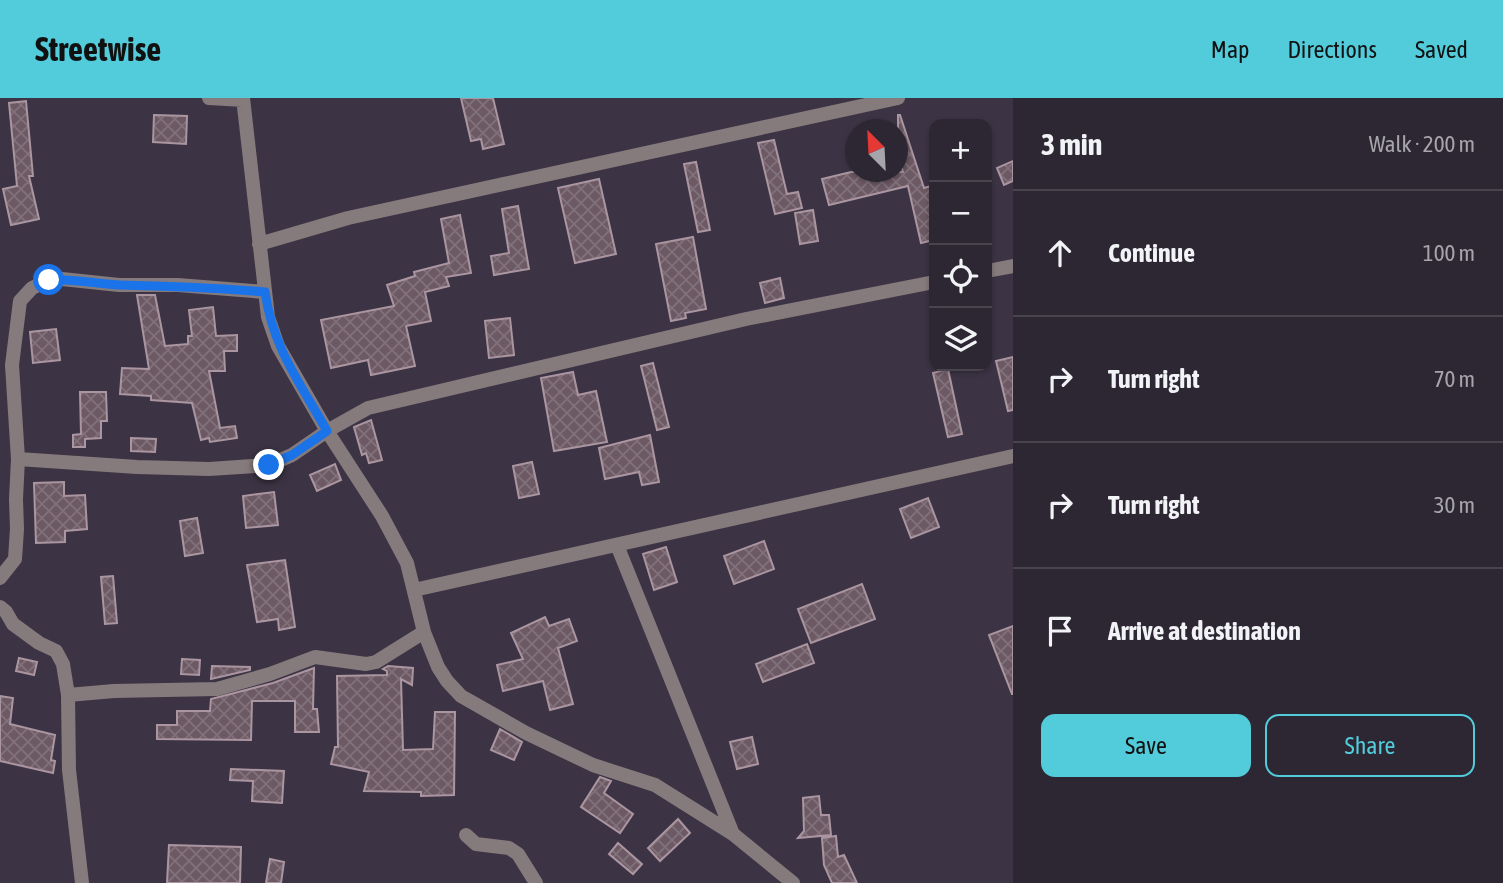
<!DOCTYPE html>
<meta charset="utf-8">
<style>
:root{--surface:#2d2733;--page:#39333f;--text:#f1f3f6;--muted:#a7a5ac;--line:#48444e;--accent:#52cbda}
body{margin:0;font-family:"Asap Condensed",sans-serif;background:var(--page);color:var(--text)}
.controls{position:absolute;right:21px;top:21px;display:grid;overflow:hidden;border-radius:14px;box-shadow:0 2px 5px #0004}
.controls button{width:63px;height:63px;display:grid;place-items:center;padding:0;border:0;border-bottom:2px solid var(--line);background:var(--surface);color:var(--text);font:35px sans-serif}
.compass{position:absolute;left:845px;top:21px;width:63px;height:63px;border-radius:50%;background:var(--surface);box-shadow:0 2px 5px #0004;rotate:336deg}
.stop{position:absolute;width:21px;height:21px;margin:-16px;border:5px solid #1a73e8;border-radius:50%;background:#fff}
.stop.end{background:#1a73e8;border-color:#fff;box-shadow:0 2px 7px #0008}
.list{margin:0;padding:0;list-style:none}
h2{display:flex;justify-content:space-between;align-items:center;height:91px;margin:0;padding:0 28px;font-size:30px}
h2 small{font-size:23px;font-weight:400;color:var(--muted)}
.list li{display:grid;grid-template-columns:46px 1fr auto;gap:21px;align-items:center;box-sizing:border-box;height:126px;padding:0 28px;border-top:2px solid var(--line)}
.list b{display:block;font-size:26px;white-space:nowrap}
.list em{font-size:23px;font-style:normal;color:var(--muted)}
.actions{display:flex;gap:14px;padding:21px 28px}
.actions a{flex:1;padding:16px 0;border:2px solid var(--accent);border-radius:14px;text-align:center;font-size:24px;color:var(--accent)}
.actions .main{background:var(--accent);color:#111}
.icon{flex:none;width:38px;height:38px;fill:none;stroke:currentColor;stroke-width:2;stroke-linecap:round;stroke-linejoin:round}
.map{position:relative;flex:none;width:1013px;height:785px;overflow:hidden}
header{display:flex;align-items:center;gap:42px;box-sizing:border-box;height:98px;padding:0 35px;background:var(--accent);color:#111}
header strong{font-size:33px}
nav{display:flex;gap:38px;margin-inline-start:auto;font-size:24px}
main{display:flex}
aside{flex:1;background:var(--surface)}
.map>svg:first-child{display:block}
.building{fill:url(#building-cross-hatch);stroke:#aa95a0;stroke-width:2}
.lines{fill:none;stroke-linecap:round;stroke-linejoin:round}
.minor{stroke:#867b7c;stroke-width:14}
.route{stroke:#1a73e8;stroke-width:9}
</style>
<header>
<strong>Streetwise</strong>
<nav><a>Map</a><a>Directions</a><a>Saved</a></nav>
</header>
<main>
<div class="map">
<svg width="1013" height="785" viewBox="0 0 1013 785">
<defs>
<pattern id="building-cross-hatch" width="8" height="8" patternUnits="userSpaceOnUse" patternTransform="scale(1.75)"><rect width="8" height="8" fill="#6c5963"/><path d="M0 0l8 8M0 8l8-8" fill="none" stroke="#81717a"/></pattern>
</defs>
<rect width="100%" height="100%" fill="#3c3444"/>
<!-- building -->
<path class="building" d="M 461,0 L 493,0 L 504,46 L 483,51 L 481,41 L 471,43 Z
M 26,3 L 33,78 L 29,78 L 39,121 L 11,127 L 3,91 L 17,88 L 9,5 Z
M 154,17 L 187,18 L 186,46 L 153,44 Z
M 898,17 L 900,17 L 924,90 L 934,87 L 934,142 L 921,145 L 908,88 L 829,107 L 822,81 L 851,74 L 903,74 L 898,58 Z
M 774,42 L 787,96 L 798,94 L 802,110 L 775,116 L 758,45 Z
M 1013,63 L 1013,83 L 1004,87 L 997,70 Z
M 696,64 L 710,132 L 698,134 L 684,66 Z
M 599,81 L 616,156 L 575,165 L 558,90 Z
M 518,108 L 529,171 L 494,177 L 491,158 L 509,155 L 502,111 Z
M 813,112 L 818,143 L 800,146 L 795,115 Z
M 460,117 L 471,175 L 446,179 L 449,188 L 425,194 L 431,223 L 406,228 L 415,268 L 371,277 L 368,262 L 331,270 L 321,222 L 394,208 L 387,187 L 415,178 L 414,174 L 449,165 L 441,121 Z
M 693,139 L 706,211 L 685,215 L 686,220 L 671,223 L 656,146 Z
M 780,180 L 784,200 L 765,205 L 760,185 Z
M 137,197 L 155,197 L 165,248 L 188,246 L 188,238 L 192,238 L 189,212 L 213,209 L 216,238 L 237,237 L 237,253 L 224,253 L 225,273 L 209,273 L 220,330 L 235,328 L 237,340 L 210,344 L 209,340 L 201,342 L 192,305 L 151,302 L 151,298 L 120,296 L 122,270 L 149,271 Z
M 510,220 L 514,257 L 489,260 L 485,223 Z
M 56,231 L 60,262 L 33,265 L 30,234 Z
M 1013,259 L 1013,312 L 1008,313 L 996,263 Z
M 653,265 L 669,329 L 657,332 L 641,268 Z
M 948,271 L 962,336 L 948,339 L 933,275 Z
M 573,274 L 578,297 L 596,293 L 607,344 L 554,353 L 541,280 Z
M 80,294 L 106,294 L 107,323 L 101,323 L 101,340 L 85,341 L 85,349 L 73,349 L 73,337 L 81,336 Z
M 371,322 L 382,362 L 369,365 L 366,355 L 362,357 L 354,329 Z
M 650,337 L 659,384 L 642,387 L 639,374 L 605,381 L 599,350 Z
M 131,340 L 156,341 L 155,354 L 131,353 Z
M 532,364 L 539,396 L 519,400 L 513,368 Z
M 335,366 L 341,382 L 317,393 L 310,377 Z
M 64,384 L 64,398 L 85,397 L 87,431 L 65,433 L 65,444 L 36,445 L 34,385 Z
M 274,394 L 278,427 L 246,430 L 243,398 Z
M 928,400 L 939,429 L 911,440 L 900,411 Z
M 197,420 L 203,455 L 185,458 L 180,423 Z
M 764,443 L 774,471 L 734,486 L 724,458 Z
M 666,449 L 677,484 L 654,492 L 643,456 Z
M 285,462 L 295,529 L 279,532 L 278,521 L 257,524 L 247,467 Z
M 113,478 L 117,525 L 105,526 L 101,479 Z
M 862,486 L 875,521 L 811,545 L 798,511 Z
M 545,519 L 549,528 L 569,521 L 577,543 L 558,550 L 573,606 L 550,612 L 543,583 L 503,593 L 497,567 L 523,561 L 511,535 Z
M 1013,528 L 1013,596 L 1012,596 L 989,537 Z
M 807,546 L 814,565 L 763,584 L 756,566 Z
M 19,560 L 37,564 L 34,577 L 16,573 Z
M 182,561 L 200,562 L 199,577 L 181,576 Z
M 212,568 L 250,569 L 250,572 L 211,581 Z
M 388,568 L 413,570 L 412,587 L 401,581 L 403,652 L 433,651 L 435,614 L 455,614 L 454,697 L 421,698 L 421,694 L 364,693 L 369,674 L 331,666 L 335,649 L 338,649 L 337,578 L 387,577 L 387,573 L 383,571 Z
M 314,570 L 313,611 L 317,611 L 319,634 L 295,634 L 295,603 L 252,603 L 251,642 L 157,641 L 157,627 L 177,627 L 177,613 L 210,613 L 211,601 L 273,585 Z
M 0,598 L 13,600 L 10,626 L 55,637 L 51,662 L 55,663 L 53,675 L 0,663 Z
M 500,631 L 522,644 L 514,662 L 491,652 Z
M 752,639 L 758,666 L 737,671 L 730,644 Z
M 231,671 L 284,673 L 282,705 L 252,703 L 253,683 L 230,682 Z
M 600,679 L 611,683 L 604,695 L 633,716 L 620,735 L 581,709 Z
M 819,698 L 821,717 L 829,717 L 831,737 L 798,740 L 804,733 L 803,700 Z
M 678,721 L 690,735 L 660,763 L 648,750 Z
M 836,738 L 838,759 L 844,757 L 857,785 L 832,785 L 824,767 L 822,740 Z
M 618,745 L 642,766 L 633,776 L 609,756 Z
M 169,747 L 241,749 L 240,785 L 167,785 Z
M 270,761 L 284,764 L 281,785 L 266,785 Z"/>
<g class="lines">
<!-- minor -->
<path class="minor" d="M 209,0 L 243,2
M 243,0 L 268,219 L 278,248 L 327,333 L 382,418 L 407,465 L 424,534 L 438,569 L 447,583 L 461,598 L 526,635 L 593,667 L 655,687 L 733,736 L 793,785
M 259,146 L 348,120 L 898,0
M 987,173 L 1013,168
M 18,361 L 137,369 L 209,371 L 269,367 L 292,357 L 327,333 L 368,310 L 746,221 L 934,184
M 617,447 L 733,736
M 0,480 L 15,461 L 17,431 L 16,401 L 18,361 L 12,267 L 20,203 L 32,190 L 49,182 L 62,181 L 119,187 L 178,187 L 265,194
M 414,492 L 1013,358
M 0,509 L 6,514 L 13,526 L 39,545 L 56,553 L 63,566 L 68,597 L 69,672 L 82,785
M 68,597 L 114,593 L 217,591 L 270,576 L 315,559 L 366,566 L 376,564 L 424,534
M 466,737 L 476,746 L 509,750 L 518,756 L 536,785"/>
</g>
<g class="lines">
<!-- route -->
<path class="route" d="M 49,182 C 72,180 95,186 119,187 C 168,188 216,190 265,194 C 273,250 300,285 327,333 L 292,357 L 269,367"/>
</g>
</svg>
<div class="controls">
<button>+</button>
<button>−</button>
<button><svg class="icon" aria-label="locate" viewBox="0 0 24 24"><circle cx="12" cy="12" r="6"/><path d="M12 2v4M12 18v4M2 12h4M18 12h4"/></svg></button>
<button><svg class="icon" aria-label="layers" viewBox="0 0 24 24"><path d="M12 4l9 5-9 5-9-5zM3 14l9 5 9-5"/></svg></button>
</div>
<svg class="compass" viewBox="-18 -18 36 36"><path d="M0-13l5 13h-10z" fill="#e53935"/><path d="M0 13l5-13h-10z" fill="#a7a5ac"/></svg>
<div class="stop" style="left:49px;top:182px"></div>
<div class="stop end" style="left:269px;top:367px"></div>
</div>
<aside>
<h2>3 min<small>Walk · 200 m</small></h2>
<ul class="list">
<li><svg class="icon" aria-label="ahead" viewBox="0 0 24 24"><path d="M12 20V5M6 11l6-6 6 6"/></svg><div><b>Continue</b></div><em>100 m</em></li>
<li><svg class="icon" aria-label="right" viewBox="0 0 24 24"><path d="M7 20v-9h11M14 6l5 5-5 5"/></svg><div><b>Turn right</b></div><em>70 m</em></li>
<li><svg class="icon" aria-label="right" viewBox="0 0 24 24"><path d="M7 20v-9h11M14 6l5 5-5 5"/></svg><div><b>Turn right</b></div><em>30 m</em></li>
<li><svg class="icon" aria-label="arrive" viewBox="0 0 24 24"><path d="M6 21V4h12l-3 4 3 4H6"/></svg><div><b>Arrive at destination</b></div></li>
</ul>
<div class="actions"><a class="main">Save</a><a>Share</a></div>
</aside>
</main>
